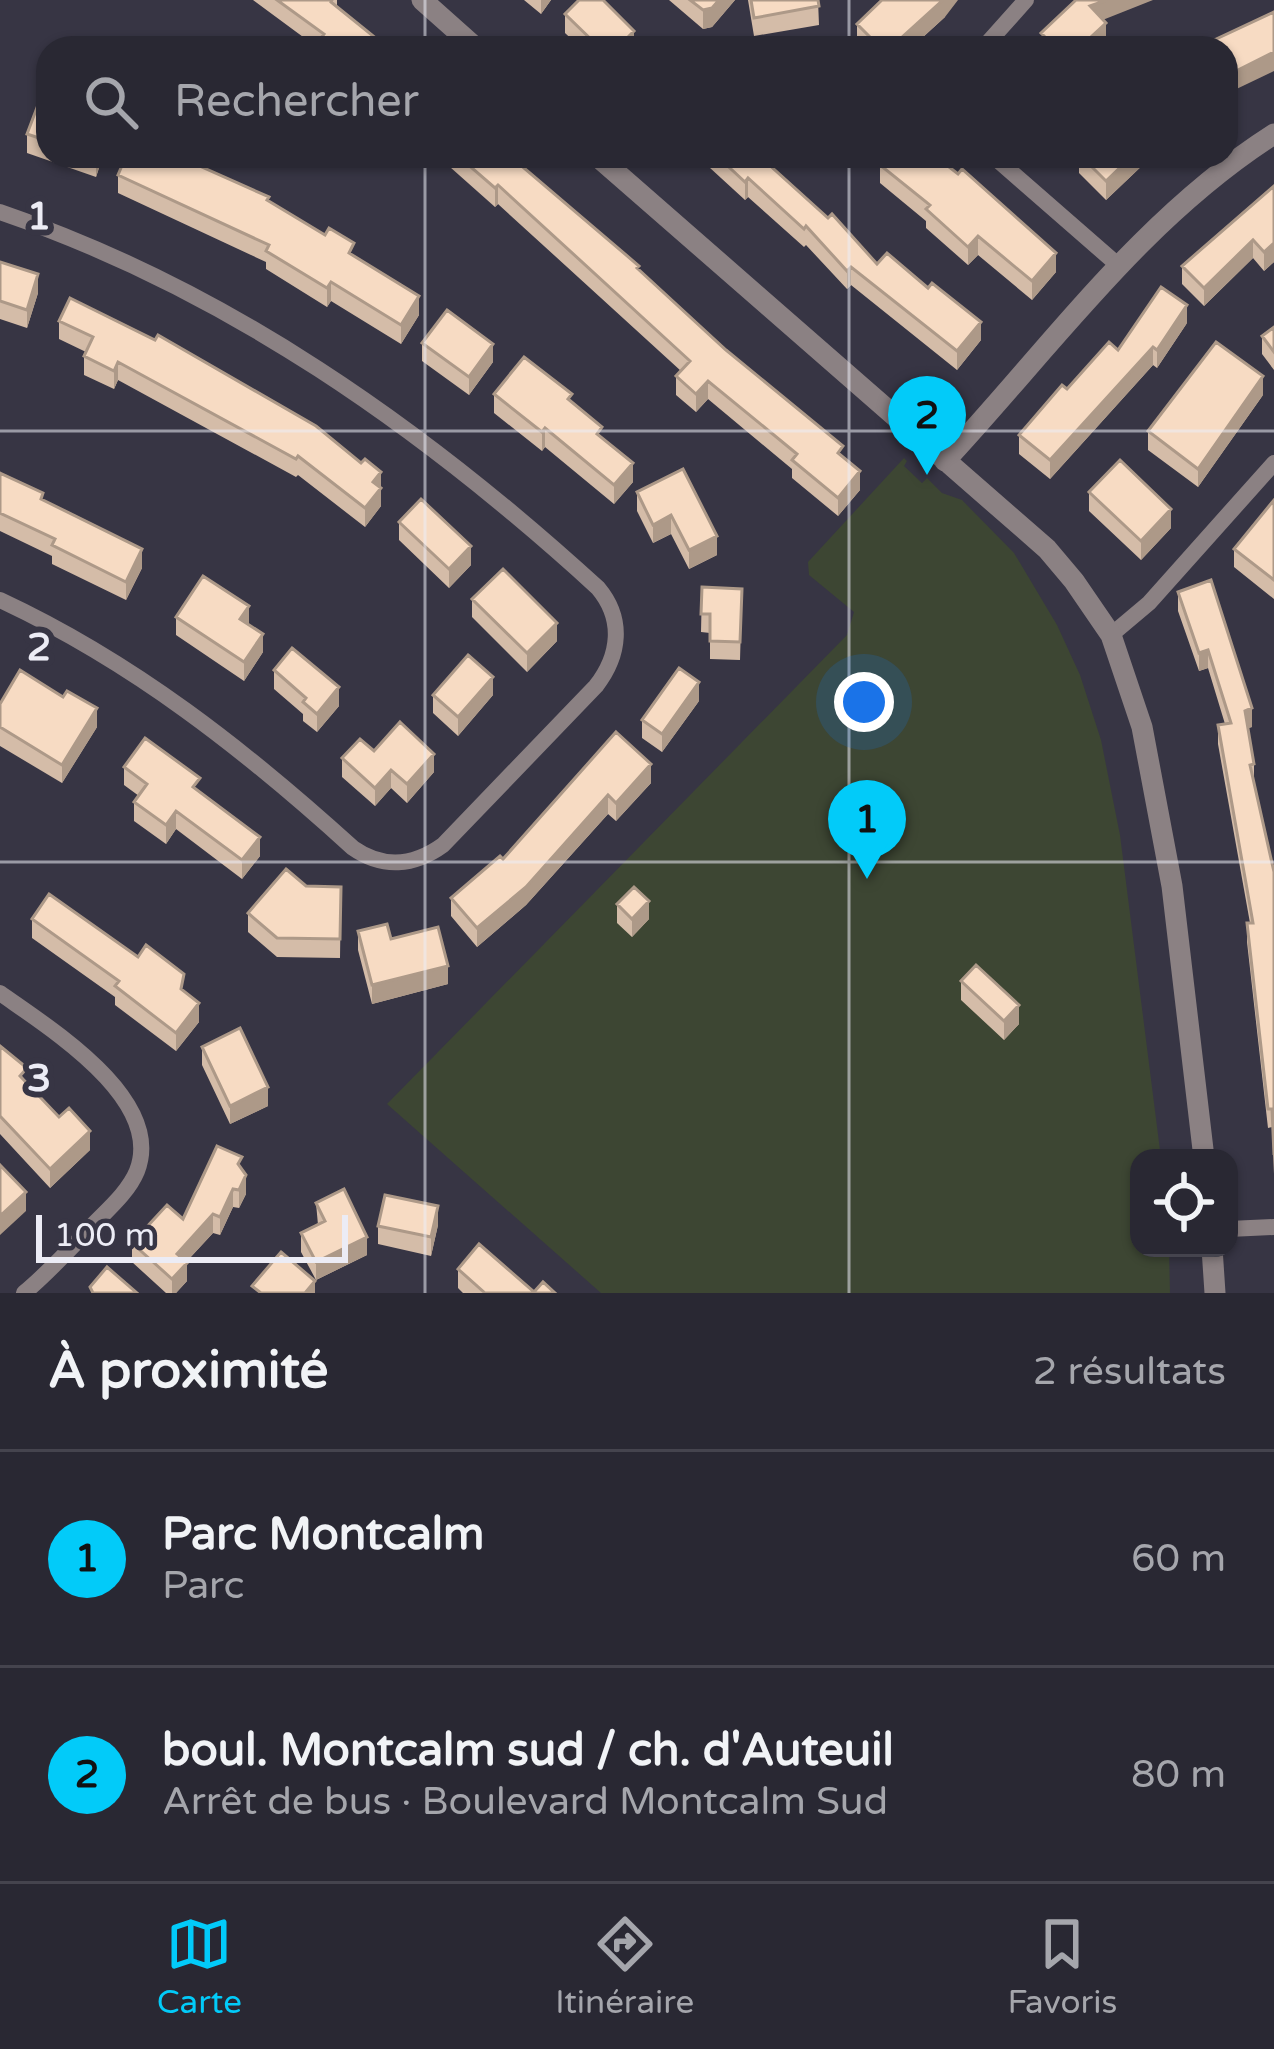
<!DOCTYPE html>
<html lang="fr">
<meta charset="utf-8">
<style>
:root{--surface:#292833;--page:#31303b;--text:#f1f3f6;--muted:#a5a6ac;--line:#45444e;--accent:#02cbf9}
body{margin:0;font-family:"Varela Round",sans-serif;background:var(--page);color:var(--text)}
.controls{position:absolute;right:36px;bottom:36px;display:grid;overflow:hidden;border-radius:24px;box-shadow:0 3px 9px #0004}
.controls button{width:108px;height:108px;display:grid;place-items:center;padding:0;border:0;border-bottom:3px solid var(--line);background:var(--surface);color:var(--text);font:60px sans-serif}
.scale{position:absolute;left:36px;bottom:30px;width:312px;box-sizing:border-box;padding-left:12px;border:6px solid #ececf5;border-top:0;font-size:33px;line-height:42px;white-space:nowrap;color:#ececf5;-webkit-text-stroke:9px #373544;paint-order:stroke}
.you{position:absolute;left:864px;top:702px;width:42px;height:42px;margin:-30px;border:9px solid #fff;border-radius:50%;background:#1a73e8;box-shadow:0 0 0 18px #1a73e833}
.badge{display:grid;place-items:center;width:78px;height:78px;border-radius:50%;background:var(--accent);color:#111;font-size:39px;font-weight:700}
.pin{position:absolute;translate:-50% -99px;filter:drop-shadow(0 3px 6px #0008)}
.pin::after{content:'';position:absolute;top:63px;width:42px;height:36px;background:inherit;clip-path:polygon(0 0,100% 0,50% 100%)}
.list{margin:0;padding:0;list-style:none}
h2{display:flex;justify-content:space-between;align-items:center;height:156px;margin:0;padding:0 48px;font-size:51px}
h2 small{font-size:39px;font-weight:400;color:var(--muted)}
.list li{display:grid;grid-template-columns:78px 1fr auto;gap:36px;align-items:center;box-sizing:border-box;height:216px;padding:0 48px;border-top:3px solid var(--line)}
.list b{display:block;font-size:45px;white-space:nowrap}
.list p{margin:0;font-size:39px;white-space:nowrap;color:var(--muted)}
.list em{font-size:39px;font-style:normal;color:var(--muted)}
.icon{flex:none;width:66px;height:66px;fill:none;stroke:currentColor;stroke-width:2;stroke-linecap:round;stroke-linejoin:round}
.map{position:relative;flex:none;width:1274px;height:1293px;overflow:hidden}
.search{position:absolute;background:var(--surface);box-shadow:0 3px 9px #0004;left:36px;right:36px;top:36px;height:132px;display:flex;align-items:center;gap:30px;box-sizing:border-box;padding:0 42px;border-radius:36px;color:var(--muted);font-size:45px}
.sheet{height:588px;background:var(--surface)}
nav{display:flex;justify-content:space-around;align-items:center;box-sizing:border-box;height:168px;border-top:3px solid var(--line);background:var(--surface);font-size:33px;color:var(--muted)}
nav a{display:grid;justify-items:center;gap:6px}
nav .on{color:var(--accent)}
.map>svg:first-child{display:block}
.green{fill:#3d4633}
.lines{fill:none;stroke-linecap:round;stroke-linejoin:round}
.minor{stroke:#8b8183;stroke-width:16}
.tertiary{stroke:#8b8183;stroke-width:21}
.wall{fill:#d4bca8}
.shaded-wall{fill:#ad9988}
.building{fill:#f7dbc3;stroke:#ad9988;stroke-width:3}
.grid{fill:none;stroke:#ececf5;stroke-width:3;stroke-opacity:0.55}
.grid-label{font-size:39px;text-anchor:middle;font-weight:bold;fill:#ececf5;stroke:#373544;stroke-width:12;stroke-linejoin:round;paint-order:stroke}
</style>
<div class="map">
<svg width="1274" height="1293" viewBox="0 0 1274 1293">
<rect width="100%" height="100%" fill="#373544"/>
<!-- green -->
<path class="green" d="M 904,458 L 907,461 L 904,466 L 922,483 L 927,478 L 942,493 L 962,500 L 1014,553 L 1057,625 L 1080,675 L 1101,740 L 1120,835 L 1161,1158 L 1139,1158 L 1139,1248 L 1169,1248 L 1170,1293 L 601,1293 L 387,1104 L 847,635 L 854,612 L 809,575 L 808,562 Z"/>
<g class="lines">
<!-- minor -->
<path class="minor" d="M 983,48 L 1026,0
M 993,156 L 1119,266
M 0,212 C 226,289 423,428 598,588 C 624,619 620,655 596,686 L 443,845 C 414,866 383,869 353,848 C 245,750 133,662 0,600
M 1111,635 L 1149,603 L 1274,463
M 0,993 C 49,1028 165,1099 137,1171 C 128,1193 106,1211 90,1228 C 69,1250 48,1273 24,1293
M 1229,1229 L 1274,1227"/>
<!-- tertiary -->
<path class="tertiary" d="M 422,0 L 476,48
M 597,156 L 1047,549 L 1074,581 L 1111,635 L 1142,727 L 1172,886 L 1204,1158
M 945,461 C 1050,348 1142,218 1274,134
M 1212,1248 L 1215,1293"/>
</g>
<!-- wall -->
<path class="wall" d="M 253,0 L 337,0 L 337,7 L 388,48 L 318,48 Z
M 524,0 L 551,0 L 541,14 Z
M 669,0 L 735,0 L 712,27 L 703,29 Z
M 748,0 L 818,0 L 819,25 L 754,36 Z
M 565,14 L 634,48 L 581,48 L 565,33 Z
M 945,17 L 911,48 L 863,48 L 857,42 L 857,24 Z
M 48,100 L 48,156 L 103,156 L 96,177 L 27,153 L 27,134 Z
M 447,156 L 510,156 L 639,270 L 843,457 L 860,490 L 838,516 L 792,478 L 792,469 L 708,399 L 696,412 L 676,395 L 676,376 L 681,371 L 498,204 L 495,207 L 450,167 L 450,159 Z
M 697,156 L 766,156 L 768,164 L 877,264 L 981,340 L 957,370 L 851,285 L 847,289 L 806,245 L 804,247 L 748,197 L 745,200 Z
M 1079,156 L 1147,156 L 1147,161 L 1106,200 L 1079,173 Z
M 880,165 L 1056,272 L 1032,300 L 978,255 L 968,265 L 926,228 L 926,221 L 880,183 Z
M 118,175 L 269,201 L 354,256 L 419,315 L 401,344 L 331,301 L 327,307 L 266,269 L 266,262 L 118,193 Z
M 1274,186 L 1274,262 L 1264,271 L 1253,258 L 1204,306 L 1182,284 L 1182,266 Z
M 0,262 L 38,293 L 27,328 L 0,319 Z
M 59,321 L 381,472 L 381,506 L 365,527 L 298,475 L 296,477 L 118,380 L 114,389 L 84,375 L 84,356 L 86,352 L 59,339 Z
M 1187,323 L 1157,368 L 1153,365 L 1050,479 L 1019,454 L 1019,435 L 1118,350 Z
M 1274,327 L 1274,370 L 1262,354 L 1262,336 Z
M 422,343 L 493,362 L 469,395 L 422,361 Z
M 494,394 L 572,402 L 602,439 L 633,482 L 614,504 L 545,447 L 542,451 L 494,413 Z
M 1263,395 L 1198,487 L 1148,450 L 1148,431 Z
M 683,469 L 717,555 L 689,569 L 671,534 L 653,543 L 637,511 L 637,492 Z
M 0,473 L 142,568 L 126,600 L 52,564 L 52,556 L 0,531 Z
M 1089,492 L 1171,528 L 1141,560 L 1089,511 Z
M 1274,500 L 1274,599 L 1234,567 L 1234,549 Z
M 399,522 L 471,565 L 449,588 L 399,540 Z
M 702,587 L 742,589 L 740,660 L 710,659 L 710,633 L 701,632 Z
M 1178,592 L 1252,727 L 1248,728 L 1254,764 L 1254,782 L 1274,872 L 1274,1174 L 1272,1127 L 1268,1128 L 1247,942 L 1247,923 L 1250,923 L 1218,744 L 1218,725 L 1225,724 L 1208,668 L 1199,671 L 1178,611 Z
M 472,599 L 557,641 L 527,672 L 472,617 Z
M 176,617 L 249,624 L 263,652 L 244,681 L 176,635 Z
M 274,670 L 339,706 L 317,732 L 303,721 L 303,714 L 274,689 Z
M 433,695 L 493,695 L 458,736 L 433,713 Z
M 699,701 L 662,752 L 642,738 L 642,720 Z
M 0,704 L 97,727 L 62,783 L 0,746 Z
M 616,732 L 651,783 L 616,821 L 608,814 L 526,905 L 477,947 L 451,916 L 451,898 L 503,859 Z
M 374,751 L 434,772 L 407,803 L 391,788 L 375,806 L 342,777 L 342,758 Z
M 124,767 L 200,792 L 260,856 L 242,879 L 176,829 L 166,844 L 134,821 L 134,802 L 139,796 L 124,785 Z
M 341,887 L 340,958 L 277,957 L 248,932 L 248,913 Z
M 617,904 L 649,919 L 632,937 L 617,923 Z
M 32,919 L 184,991 L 199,1022 L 176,1051 L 115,1005 L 115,997 L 32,938 Z
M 358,931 L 391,939 L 448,984 L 372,1004 L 358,950 Z
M 961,981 L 1019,1024 L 1004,1040 L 961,1000 Z
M 0,1046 L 27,1083 L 90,1150 L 50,1188 L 0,1134 Z
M 202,1047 L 268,1106 L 230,1124 L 202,1065 Z
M 242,1169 L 246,1194 L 239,1208 L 233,1207 L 220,1235 L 213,1233 L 186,1262 L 187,1281 L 176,1293 L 166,1293 L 132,1262 L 132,1243 L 183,1219 Z
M 316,1203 L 367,1255 L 316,1280 L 301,1252 L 301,1233 L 318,1225 Z
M 438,1225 L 431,1256 L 378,1244 L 378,1226 Z
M 458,1269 L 534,1292 L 555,1293 L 463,1293 L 458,1288 Z"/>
<!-- shaded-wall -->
<path class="shaded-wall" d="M 541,0 L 551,0 L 541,14 Z
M 719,0 L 735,0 L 712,27 L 703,29 L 703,10 Z
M 943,0 L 958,0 L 945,17 L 911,48 L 890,48 Z
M 1107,0 L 1153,0 L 1090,25 L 1090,6 Z
M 1106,23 L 1106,41 L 1098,48 L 1079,48 Z
M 634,31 L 634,48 L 617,48 Z
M 1274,52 L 1274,71 L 1226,94 L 1226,76 Z
M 96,156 L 103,156 L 96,177 Z
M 1132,156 L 1147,156 L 1147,161 L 1106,200 L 1106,181 Z
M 748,178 L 748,197 L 745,200 L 745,182 Z
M 498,185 L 498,204 L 495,207 L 495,188 Z
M 978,236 L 978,255 L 968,265 L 968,247 Z
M 1253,240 L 1253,258 L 1204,306 L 1204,288 Z
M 1274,243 L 1274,262 L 1264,271 L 1264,252 Z
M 1056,253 L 1056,272 L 1032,300 L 1032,281 Z
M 851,267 L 851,285 L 847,289 L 847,271 Z
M 38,274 L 38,293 L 27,328 L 27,310 Z
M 331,282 L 331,301 L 327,307 L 327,288 Z
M 419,296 L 419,315 L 401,344 L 401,325 Z
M 1187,305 L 1187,323 L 1157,368 L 1157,350 Z
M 981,322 L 981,340 L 957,370 L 957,351 Z
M 493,344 L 493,362 L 469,395 L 469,377 Z
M 1153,347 L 1153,365 L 1050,479 L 1050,460 Z
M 118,362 L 118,380 L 114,389 L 114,371 Z
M 1263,376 L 1263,395 L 1198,487 L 1198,469 Z
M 708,381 L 708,399 L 696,412 L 696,394 Z
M 545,428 L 545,447 L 542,451 L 542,432 Z
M 633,463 L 633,482 L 614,504 L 614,485 Z
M 860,471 L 860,490 L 838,516 L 838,498 Z
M 381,472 L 381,506 L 365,527 L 365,508 L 373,482 Z
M 1171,509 L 1171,528 L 1141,560 L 1141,541 Z
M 671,515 L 671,534 L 653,543 L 653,525 Z
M 717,536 L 717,555 L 689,569 L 689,550 Z
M 471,546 L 471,565 L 449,588 L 449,569 Z
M 142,549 L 142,568 L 126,600 L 126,582 Z
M 249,606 L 249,624 L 240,619 Z
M 557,623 L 557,641 L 527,672 L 527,653 Z
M 263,634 L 263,652 L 244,681 L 244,662 Z
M 1208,650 L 1208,668 L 1199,671 L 1199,653 Z
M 493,677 L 493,695 L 458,736 L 458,717 Z
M 699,682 L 699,701 L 662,752 L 662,734 Z
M 339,687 L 339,706 L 317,732 L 317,714 Z
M 97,708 L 97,727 L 62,783 L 62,765 Z
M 1252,708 L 1252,727 L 1245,729 L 1245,711 Z
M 434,754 L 434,772 L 407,803 L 407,784 Z
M 651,764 L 651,783 L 616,821 L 616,803 Z
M 391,770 L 391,788 L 375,806 L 375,788 Z
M 608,795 L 608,814 L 526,905 L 477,947 L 477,928 Z
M 176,811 L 176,829 L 166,844 L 166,825 Z
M 260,837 L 260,856 L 242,879 L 242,860 Z
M 649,901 L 649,919 L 632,937 L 632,919 Z
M 448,966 L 448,984 L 372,1004 L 372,985 Z
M 199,1003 L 199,1022 L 176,1051 L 176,1033 Z
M 1019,1005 L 1019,1024 L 1004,1040 L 1004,1021 Z
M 268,1087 L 268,1106 L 230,1124 L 230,1106 Z
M 90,1131 L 90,1150 L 50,1188 L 50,1169 Z
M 246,1175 L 246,1194 L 239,1208 L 239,1190 Z
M 233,1189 L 233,1207 L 220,1235 L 220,1217 Z
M 26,1192 L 26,1211 L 0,1235 L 0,1216 Z
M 438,1206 L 438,1225 L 431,1256 L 431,1237 Z
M 213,1214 L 213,1233 L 177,1272 L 177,1254 Z
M 367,1237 L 367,1255 L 316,1280 L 316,1262 Z
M 187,1263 L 187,1281 L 176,1293 L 172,1293 L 172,1279 Z
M 315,1281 L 315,1293 L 305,1293 Z"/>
<!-- building -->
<path class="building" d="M 277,0 L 332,0 L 331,2 L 388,48 L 334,48 L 321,38 L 324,34 Z
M 579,0 L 603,0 L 634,31 L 617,48 L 600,48 L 565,14 Z
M 690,0 L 719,0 L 712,8 L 703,10 Z
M 751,0 L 818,0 L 819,6 L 754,18 Z
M 882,0 L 943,0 L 890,48 L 881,48 L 857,24 Z
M 1076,0 L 1107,0 L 1090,6 L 1106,23 L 1079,48 L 1040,48 L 1048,40 L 1041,33 Z
M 1274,12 L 1274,52 L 1226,76 L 1226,48 L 1197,48 Z
M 41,97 L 48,100 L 48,141 L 27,134 Z
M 126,156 L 177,156 L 269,197 L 267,200 L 325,235 L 329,228 L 354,243 L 349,253 L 419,296 L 401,325 L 331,282 L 327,288 L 266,251 L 269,245 L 118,175 Z
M 458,156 L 510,156 L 639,266 L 637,268 L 726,350 L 843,446 L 838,453 L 860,471 L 838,498 L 792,460 L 797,454 L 708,381 L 696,394 L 676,376 L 690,361 L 498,185 L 495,188 Z
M 717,156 L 766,156 L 768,157 L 765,161 L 828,218 L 832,214 L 877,264 L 887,253 L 928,288 L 932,283 L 981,322 L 957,351 L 851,267 L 847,271 L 806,226 L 804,229 L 748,178 L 745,182 Z
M 887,156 L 935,156 L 958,174 L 962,169 L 1056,253 L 1032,281 L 978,236 L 968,247 L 926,209 L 930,205 L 880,165 Z
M 1081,156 L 1132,156 L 1106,181 Z
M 1274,186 L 1274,243 L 1264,252 L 1253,240 L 1204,288 L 1182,266 Z
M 0,262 L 38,274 L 27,310 L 0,301 Z
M 1161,287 L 1187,305 L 1157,350 L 1153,347 L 1050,460 L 1019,435 L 1062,385 L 1067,389 L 1109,342 L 1118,350 Z
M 70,298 L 155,340 L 158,335 L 316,426 L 361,463 L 365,459 L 381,472 L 373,482 L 381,488 L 365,508 L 298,456 L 296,459 L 118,362 L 114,371 L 84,356 L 93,337 L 59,321 Z
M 447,310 L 493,344 L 469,377 L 422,343 Z
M 1274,327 L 1274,352 L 1262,336 Z
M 1216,342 L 1263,376 L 1198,469 L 1148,431 Z
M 524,357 L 572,394 L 568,399 L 602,427 L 597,434 L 633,463 L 614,485 L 545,428 L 542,432 L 494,394 Z
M 1120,460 L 1171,509 L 1141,541 L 1089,492 Z
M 683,469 L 717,536 L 689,550 L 671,515 L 653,525 L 637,492 Z
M 0,473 L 43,493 L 41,499 L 142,549 L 126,582 L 52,545 L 55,539 L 0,513 Z
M 421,499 L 471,546 L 449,569 L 399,522 Z
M 1274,500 L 1274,580 L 1234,549 Z
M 503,569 L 557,623 L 527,653 L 472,599 Z
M 203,576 L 249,606 L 240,619 L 263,634 L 244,662 L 176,617 Z
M 1211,580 L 1252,708 L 1245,711 L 1254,764 L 1250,765 L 1274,872 L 1274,1155 L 1272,1109 L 1268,1109 L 1247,923 L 1253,923 L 1218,725 L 1231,723 L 1208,650 L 1199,653 L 1178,592 Z
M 702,587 L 742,589 L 740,642 L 710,641 L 710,614 L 701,614 Z
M 292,648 L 339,687 L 317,714 L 303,702 L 306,698 L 274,670 Z
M 468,655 L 493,677 L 458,717 L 433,695 Z
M 679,668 L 699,682 L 662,734 L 642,720 Z
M 20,670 L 63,697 L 67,691 L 97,708 L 62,765 L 0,727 L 0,704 Z
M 400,722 L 434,754 L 407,784 L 391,770 L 375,788 L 342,758 L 360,739 L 374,751 Z
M 616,732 L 651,764 L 616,803 L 608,795 L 526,887 L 477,928 L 451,898 L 500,856 L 503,859 Z
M 145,738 L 200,778 L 193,787 L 260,837 L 242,860 L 176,811 L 166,825 L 134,802 L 147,784 L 124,767 Z
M 286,869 L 306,886 L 341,887 L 340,939 L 277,938 L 248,913 Z
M 634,887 L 649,901 L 632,919 L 617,904 Z
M 49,894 L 138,957 L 146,945 L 184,974 L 181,989 L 199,1003 L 176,1033 L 115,986 L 119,981 L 32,919 Z
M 387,924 L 391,939 L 438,927 L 448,966 L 372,985 L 358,931 Z
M 976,965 L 1019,1005 L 1004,1021 L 961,981 Z
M 240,1028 L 268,1087 L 230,1106 L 202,1047 Z
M 0,1046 L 27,1068 L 20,1076 L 59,1117 L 69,1108 L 90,1131 L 50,1169 L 0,1116 Z
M 217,1146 L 242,1157 L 238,1164 L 246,1175 L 239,1190 L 233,1189 L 220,1217 L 213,1214 L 177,1254 L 187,1263 L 172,1279 L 132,1243 L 167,1205 L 183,1219 Z
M 0,1165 L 26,1192 L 0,1216 Z
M 344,1189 L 367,1237 L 316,1262 L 301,1233 L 325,1221 L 316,1203 Z
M 385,1195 L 438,1206 L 431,1237 L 378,1226 Z
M 479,1244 L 534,1292 L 543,1282 L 555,1293 L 485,1293 L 458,1269 Z
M 281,1252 L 315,1281 L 305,1293 L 261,1293 L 252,1286 Z
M 107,1267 L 137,1293 L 93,1293 L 90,1287 Z"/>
<!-- grid -->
<path class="grid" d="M 425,0 L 425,48M 849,0 L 849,48M 425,156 L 425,1293M 849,156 L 849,1293M 0,431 L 1274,431M 0,862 L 1274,862"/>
<g class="grid-label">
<text x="39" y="229">1</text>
<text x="39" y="660">2</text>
<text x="39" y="1091">3</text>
</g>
</svg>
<div class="controls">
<button><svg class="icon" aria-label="locate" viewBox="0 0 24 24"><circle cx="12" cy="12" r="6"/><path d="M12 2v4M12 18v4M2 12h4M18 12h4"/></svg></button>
</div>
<div class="scale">100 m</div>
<div class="you"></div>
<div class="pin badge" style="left:867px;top:879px">1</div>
<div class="pin badge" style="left:927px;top:475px">2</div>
<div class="search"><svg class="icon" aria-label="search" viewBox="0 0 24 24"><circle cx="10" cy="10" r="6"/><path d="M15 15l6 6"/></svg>Rechercher</div>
</div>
<section class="sheet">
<h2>À proximité<small>2 résultats</small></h2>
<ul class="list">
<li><span class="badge">1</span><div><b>Parc Montcalm</b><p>Parc</p></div><em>60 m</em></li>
<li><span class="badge">2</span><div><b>boul. Montcalm sud / ch. d'Auteuil</b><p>Arrêt de bus · Boulevard Montcalm Sud</p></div><em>80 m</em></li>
</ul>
</section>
<nav>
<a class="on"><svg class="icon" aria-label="map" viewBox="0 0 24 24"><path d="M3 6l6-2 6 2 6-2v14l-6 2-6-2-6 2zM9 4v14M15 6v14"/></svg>Carte</a>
<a><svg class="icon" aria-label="directions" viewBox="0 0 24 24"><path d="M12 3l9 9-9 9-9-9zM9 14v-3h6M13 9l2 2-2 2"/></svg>Itinéraire</a>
<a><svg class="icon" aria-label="saved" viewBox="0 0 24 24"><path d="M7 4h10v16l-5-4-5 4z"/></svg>Favoris</a>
</nav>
